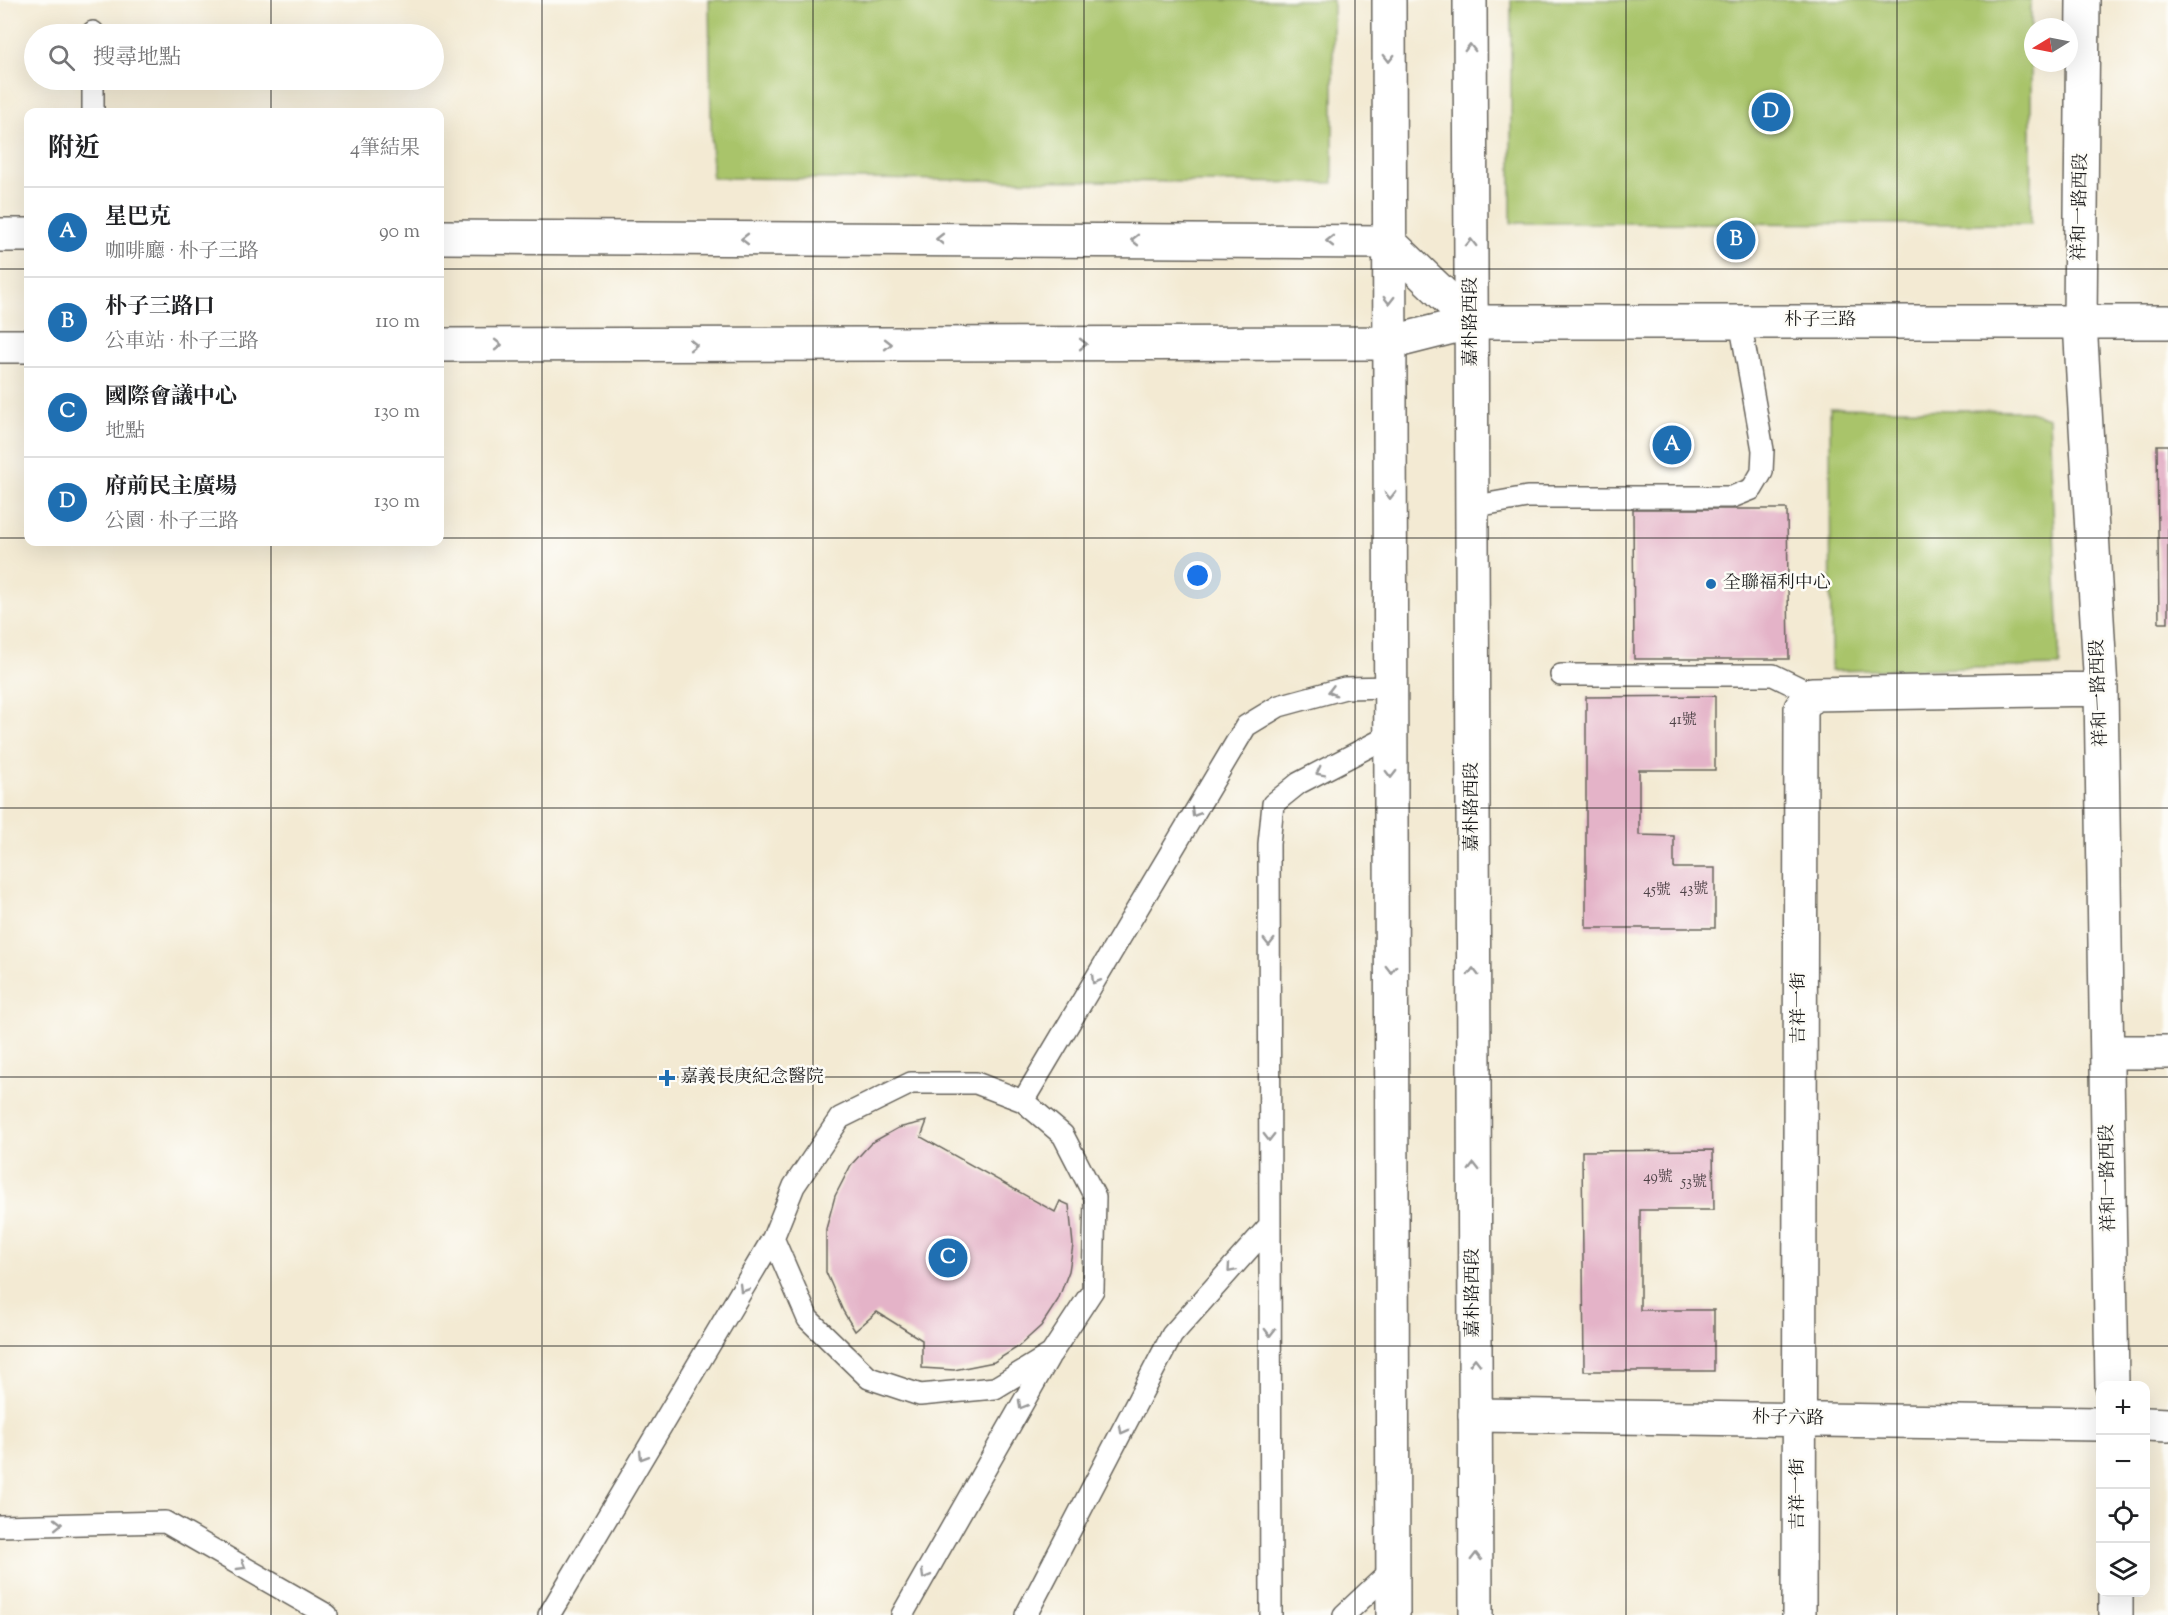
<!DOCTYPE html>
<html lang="zh-TW">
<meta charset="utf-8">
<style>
:root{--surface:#fff;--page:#f6f6f6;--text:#202124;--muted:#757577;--line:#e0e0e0;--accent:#1f6fb2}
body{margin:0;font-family:"Sorts Mill Goudy","Noto Serif TC",serif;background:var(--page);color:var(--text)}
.controls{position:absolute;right:18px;bottom:18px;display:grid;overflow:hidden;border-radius:12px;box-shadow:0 6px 24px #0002}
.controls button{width:54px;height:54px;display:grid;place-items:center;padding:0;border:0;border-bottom:2px solid var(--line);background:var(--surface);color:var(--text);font:30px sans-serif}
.compass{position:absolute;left:2024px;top:18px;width:54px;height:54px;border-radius:50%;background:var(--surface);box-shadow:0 6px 24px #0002;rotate:260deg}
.you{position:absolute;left:1198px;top:576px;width:21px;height:21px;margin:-15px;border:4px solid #fff;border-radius:50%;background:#1a73e8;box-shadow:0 0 0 9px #1a73e833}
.badge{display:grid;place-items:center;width:39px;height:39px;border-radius:50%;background:var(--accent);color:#fff;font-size:20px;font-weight:700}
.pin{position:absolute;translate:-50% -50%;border:3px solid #fff;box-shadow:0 2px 6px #0006}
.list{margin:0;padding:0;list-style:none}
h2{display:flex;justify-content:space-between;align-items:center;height:78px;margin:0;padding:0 24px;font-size:26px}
h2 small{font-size:20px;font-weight:400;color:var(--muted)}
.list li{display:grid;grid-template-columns:39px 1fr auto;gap:18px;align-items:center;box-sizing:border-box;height:90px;padding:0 24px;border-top:2px solid var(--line)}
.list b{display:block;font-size:22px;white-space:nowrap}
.list p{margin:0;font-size:20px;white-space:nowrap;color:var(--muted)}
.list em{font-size:20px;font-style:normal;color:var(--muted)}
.icon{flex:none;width:33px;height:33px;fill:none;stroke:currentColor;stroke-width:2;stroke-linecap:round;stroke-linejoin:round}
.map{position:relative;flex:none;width:2168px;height:1615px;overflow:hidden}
.search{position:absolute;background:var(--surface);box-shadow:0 6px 24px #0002;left:24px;top:24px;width:420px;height:66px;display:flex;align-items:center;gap:15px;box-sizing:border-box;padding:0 21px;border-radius:33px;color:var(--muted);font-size:22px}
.panel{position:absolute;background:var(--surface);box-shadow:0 6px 24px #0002;left:24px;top:108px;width:420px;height:438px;border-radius:12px}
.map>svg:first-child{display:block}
.green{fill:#a9c46a;stroke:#627043;stroke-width:1.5}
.building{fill:#e4b3c8}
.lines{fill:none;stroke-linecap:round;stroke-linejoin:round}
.lane-casing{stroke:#67645c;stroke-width:24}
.street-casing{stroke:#67645c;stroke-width:36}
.secondary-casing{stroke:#67645c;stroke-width:36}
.lane{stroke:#fff;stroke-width:21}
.street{stroke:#fff;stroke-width:33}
.secondary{stroke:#fff;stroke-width:33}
.oneway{stroke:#999}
.grid{fill:none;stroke:#1c1c1c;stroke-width:1.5;stroke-opacity:0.55}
.poi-dot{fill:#1f6fb2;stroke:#fdfcf7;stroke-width:2}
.labels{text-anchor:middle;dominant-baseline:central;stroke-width:5;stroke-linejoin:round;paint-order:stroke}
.number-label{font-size:15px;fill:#4e4247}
.street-label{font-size:18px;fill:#1c1c1c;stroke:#fdfcf7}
.poi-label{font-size:18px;fill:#1c1c1c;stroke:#fdfcf7;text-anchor:start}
</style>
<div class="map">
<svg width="2168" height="1615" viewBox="0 0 2168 1615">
<rect width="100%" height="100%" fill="#fdfcf7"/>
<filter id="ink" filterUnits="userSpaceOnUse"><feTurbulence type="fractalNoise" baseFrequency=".0167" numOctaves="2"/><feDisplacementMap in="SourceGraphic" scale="12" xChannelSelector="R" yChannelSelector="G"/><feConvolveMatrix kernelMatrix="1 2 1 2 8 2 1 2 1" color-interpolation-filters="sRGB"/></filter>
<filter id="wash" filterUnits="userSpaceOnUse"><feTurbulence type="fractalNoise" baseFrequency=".008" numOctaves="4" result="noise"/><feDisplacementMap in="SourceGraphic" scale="24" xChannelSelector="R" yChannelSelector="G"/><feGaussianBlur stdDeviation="1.35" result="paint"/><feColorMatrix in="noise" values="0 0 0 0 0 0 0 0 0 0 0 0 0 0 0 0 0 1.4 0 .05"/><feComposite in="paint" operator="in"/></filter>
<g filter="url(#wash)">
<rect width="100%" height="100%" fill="#f3ead3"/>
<!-- green -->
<path class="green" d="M 709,0 L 1333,0 L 1333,183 L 712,178 Z
M 1511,0 L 2031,0 L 2031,224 L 1511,223 Z
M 1830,408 L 2026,411 L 2049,418 L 2060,666 L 1831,671 Z"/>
<g id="blocks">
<!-- building -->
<path class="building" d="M 2157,445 L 2168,445 L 2168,623 L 2159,623 Z
M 1633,509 L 1787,509 L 1789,659 L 1634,659 Z
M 1715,696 L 1715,770 L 1639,770 L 1639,835 L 1674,836 L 1674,868 L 1715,868 L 1715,928 L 1586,928 L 1586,697 Z
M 927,1121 L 921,1137 L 1055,1212 L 1060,1201 L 1069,1205 L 1073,1245 L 1069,1271 L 1058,1300 L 1041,1326 L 1018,1347 L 994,1362 L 954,1370 L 922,1368 L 922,1340 L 877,1312 L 855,1331 L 843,1311 L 826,1272 L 826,1229 L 835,1196 L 851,1165 L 871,1143 L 898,1128 Z
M 1713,1150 L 1714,1210 L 1640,1210 L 1640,1310 L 1714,1310 L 1714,1371 L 1584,1371 L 1582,1151 Z"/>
</g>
</g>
<g filter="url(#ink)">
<use href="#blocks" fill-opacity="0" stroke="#67645c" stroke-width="1.5"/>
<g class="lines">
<defs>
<path id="lane" d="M 93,34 L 93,32
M 93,112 L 93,80
M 1471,507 L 1527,497 L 1732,497 L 1752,489 L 1762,472 L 1763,450 L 1740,321
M 1561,675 L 1773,675 L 1812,694
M 911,1083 L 976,1083 L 1023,1101 L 1063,1135 L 1095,1197 L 1093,1290 L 1051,1354 L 995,1388 L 920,1395 L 869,1378 L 808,1319 L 773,1238 L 794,1186 L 840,1118 Z
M 1023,1101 L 1246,726 L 1279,706 L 1345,688 L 1391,687
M 0,1526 L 165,1522 L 327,1615
M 549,1615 L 773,1238
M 902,1615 L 1049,1357
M 1026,1615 L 1172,1335 L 1270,1225
M 1271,1615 L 1269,844 L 1273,804 L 1299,783 L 1391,735
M 1344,1615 L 1393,1569"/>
<path id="street" d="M 2083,0 L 2080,322 L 2101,689 L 2112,1386
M 0,235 L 28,235
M 440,237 L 1389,242 L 1472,322
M 440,345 L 1389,343 L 1472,322 L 2168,322
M 0,346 L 28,346
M 2107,1052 L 2168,1052
M 1475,1415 L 2100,1424
M 2146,1424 L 2168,1425
M 2116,1592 L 2116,1615
M 1799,1615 L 1801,708 L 1812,694 L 2101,689"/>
<path id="secondary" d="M 1389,0 L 1393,1615
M 1470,0 L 1476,1615"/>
</defs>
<!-- lane casing -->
<use href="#lane" class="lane-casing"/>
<!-- street casing -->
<use href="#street" class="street-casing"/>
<!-- secondary casing -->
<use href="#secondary" class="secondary-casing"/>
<!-- lane -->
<use href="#lane" class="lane"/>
<!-- street -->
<use href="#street" class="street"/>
<!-- secondary -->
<use href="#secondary" class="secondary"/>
</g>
<!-- one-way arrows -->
<defs><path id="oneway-chevron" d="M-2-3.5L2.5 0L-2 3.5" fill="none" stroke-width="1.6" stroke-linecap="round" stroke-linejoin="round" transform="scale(1.5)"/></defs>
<g class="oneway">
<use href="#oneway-chevron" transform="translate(1470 48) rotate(-90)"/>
<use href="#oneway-chevron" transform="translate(1389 58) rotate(90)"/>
<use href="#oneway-chevron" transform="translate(745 239) rotate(-180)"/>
<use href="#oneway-chevron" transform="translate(940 239) rotate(-180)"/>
<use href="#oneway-chevron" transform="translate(1135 240) rotate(-180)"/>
<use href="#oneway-chevron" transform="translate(1330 241) rotate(-180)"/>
<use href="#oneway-chevron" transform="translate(1471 243) rotate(-90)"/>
<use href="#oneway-chevron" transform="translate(1389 300) rotate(90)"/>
<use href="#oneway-chevron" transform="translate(888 344)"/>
<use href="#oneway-chevron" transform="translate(1083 344)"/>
<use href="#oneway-chevron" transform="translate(498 345)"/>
<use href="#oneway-chevron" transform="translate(693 345)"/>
<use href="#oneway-chevron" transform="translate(1390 495) rotate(90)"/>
<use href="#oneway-chevron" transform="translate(1332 691) rotate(165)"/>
<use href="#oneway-chevron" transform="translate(1320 772) rotate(153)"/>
<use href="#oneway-chevron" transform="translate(1391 774) rotate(90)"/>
<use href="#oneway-chevron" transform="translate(1195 813) rotate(121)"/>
<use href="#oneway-chevron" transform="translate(1269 942) rotate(90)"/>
<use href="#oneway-chevron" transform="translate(1391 969) rotate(90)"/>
<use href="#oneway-chevron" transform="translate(1473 972) rotate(-90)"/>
<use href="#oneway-chevron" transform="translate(1095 980) rotate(121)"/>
<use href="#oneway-chevron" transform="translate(1269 1137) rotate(90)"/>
<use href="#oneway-chevron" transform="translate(1474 1167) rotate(-90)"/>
<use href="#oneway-chevron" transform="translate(1231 1269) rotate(131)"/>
<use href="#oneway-chevron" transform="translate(743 1289) rotate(121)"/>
<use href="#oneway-chevron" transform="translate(1270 1332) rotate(90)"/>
<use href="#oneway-chevron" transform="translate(1475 1362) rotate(-90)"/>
<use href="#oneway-chevron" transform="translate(1022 1405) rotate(120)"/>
<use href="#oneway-chevron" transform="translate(1123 1430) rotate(118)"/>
<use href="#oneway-chevron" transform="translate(643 1456) rotate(121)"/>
<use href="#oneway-chevron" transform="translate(58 1524) rotate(-1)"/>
<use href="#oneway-chevron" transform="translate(1476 1557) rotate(-90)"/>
<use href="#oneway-chevron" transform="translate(242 1566) rotate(30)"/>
<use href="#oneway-chevron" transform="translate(925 1575) rotate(120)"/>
</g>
</g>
<!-- grid -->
<path class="grid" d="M 271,0 L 271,34M 542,0 L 542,1615M 813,0 L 813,1615M 1084,0 L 1084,1615M 1355,0 L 1355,1615M 1626,0 L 1626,1615M 1897,0 L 1897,1615M 271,80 L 271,112M 0,269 L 28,269M 440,269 L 2168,269M 0,538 L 28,538M 440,538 L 2168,538M 271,542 L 271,1615M 0,808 L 2168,808M 0,1077 L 2168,1077M 0,1346 L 2168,1346"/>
<!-- markers -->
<g class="poi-dot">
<circle cx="1711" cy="584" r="6"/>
<path d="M664 1069h6v6h6v6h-6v6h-6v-6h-6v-6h6z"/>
</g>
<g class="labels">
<!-- number labels -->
<g class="number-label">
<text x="1683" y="720">41號</text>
<text x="1694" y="889">43號</text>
<text x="1657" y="890">45號</text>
<text x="1658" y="1177">49號</text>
<text x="1694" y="1182">53號</text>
</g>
<!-- street labels -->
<g class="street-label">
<text transform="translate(2081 207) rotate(-89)">祥和一路西段</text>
<text x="1820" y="321">朴子三路</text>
<text transform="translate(1472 322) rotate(-90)">嘉朴路西段</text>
<text transform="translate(2100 693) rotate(-92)">祥和一路西段</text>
<text transform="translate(1473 807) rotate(-90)">嘉朴路西段</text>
<text transform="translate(1800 1008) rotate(-90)">吉祥一街</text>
<text transform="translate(2109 1178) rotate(-91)">祥和一路西段</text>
<text transform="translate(1474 1293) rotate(-90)">嘉朴路西段</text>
<text transform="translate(1788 1419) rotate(1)">朴子六路</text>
<text transform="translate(1799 1494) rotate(-90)">吉祥一街</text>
</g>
<!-- poi labels -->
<g class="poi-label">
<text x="1723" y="584">全聯福利中心</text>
<text x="680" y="1078">嘉義長庚紀念醫院</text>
</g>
</g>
</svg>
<div class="controls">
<button>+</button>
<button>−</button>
<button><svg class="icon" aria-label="locate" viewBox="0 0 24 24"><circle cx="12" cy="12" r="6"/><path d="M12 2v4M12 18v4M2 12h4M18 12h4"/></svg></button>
<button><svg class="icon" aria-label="layers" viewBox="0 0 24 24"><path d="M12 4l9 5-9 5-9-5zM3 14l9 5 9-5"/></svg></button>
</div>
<svg class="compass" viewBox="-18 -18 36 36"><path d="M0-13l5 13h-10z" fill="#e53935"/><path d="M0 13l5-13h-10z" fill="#757577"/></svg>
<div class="you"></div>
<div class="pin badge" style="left:1672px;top:445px">A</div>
<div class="pin badge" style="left:1736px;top:240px">B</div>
<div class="pin badge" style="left:948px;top:1258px">C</div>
<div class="pin badge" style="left:1771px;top:112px">D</div>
<div class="search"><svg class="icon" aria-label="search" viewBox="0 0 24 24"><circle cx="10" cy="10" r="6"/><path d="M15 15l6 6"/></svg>搜尋地點</div>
<section class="panel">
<h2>附近<small>4筆結果</small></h2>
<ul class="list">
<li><span class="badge">A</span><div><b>星巴克</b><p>咖啡廳 · 朴子三路</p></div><em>90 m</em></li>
<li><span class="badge">B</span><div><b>朴子三路口</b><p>公車站 · 朴子三路</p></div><em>110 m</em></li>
<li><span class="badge">C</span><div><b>國際會議中心</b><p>地點</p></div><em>130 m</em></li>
<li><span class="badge">D</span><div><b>府前民主廣場</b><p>公園 · 朴子三路</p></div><em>130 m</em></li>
</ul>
</section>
</div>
